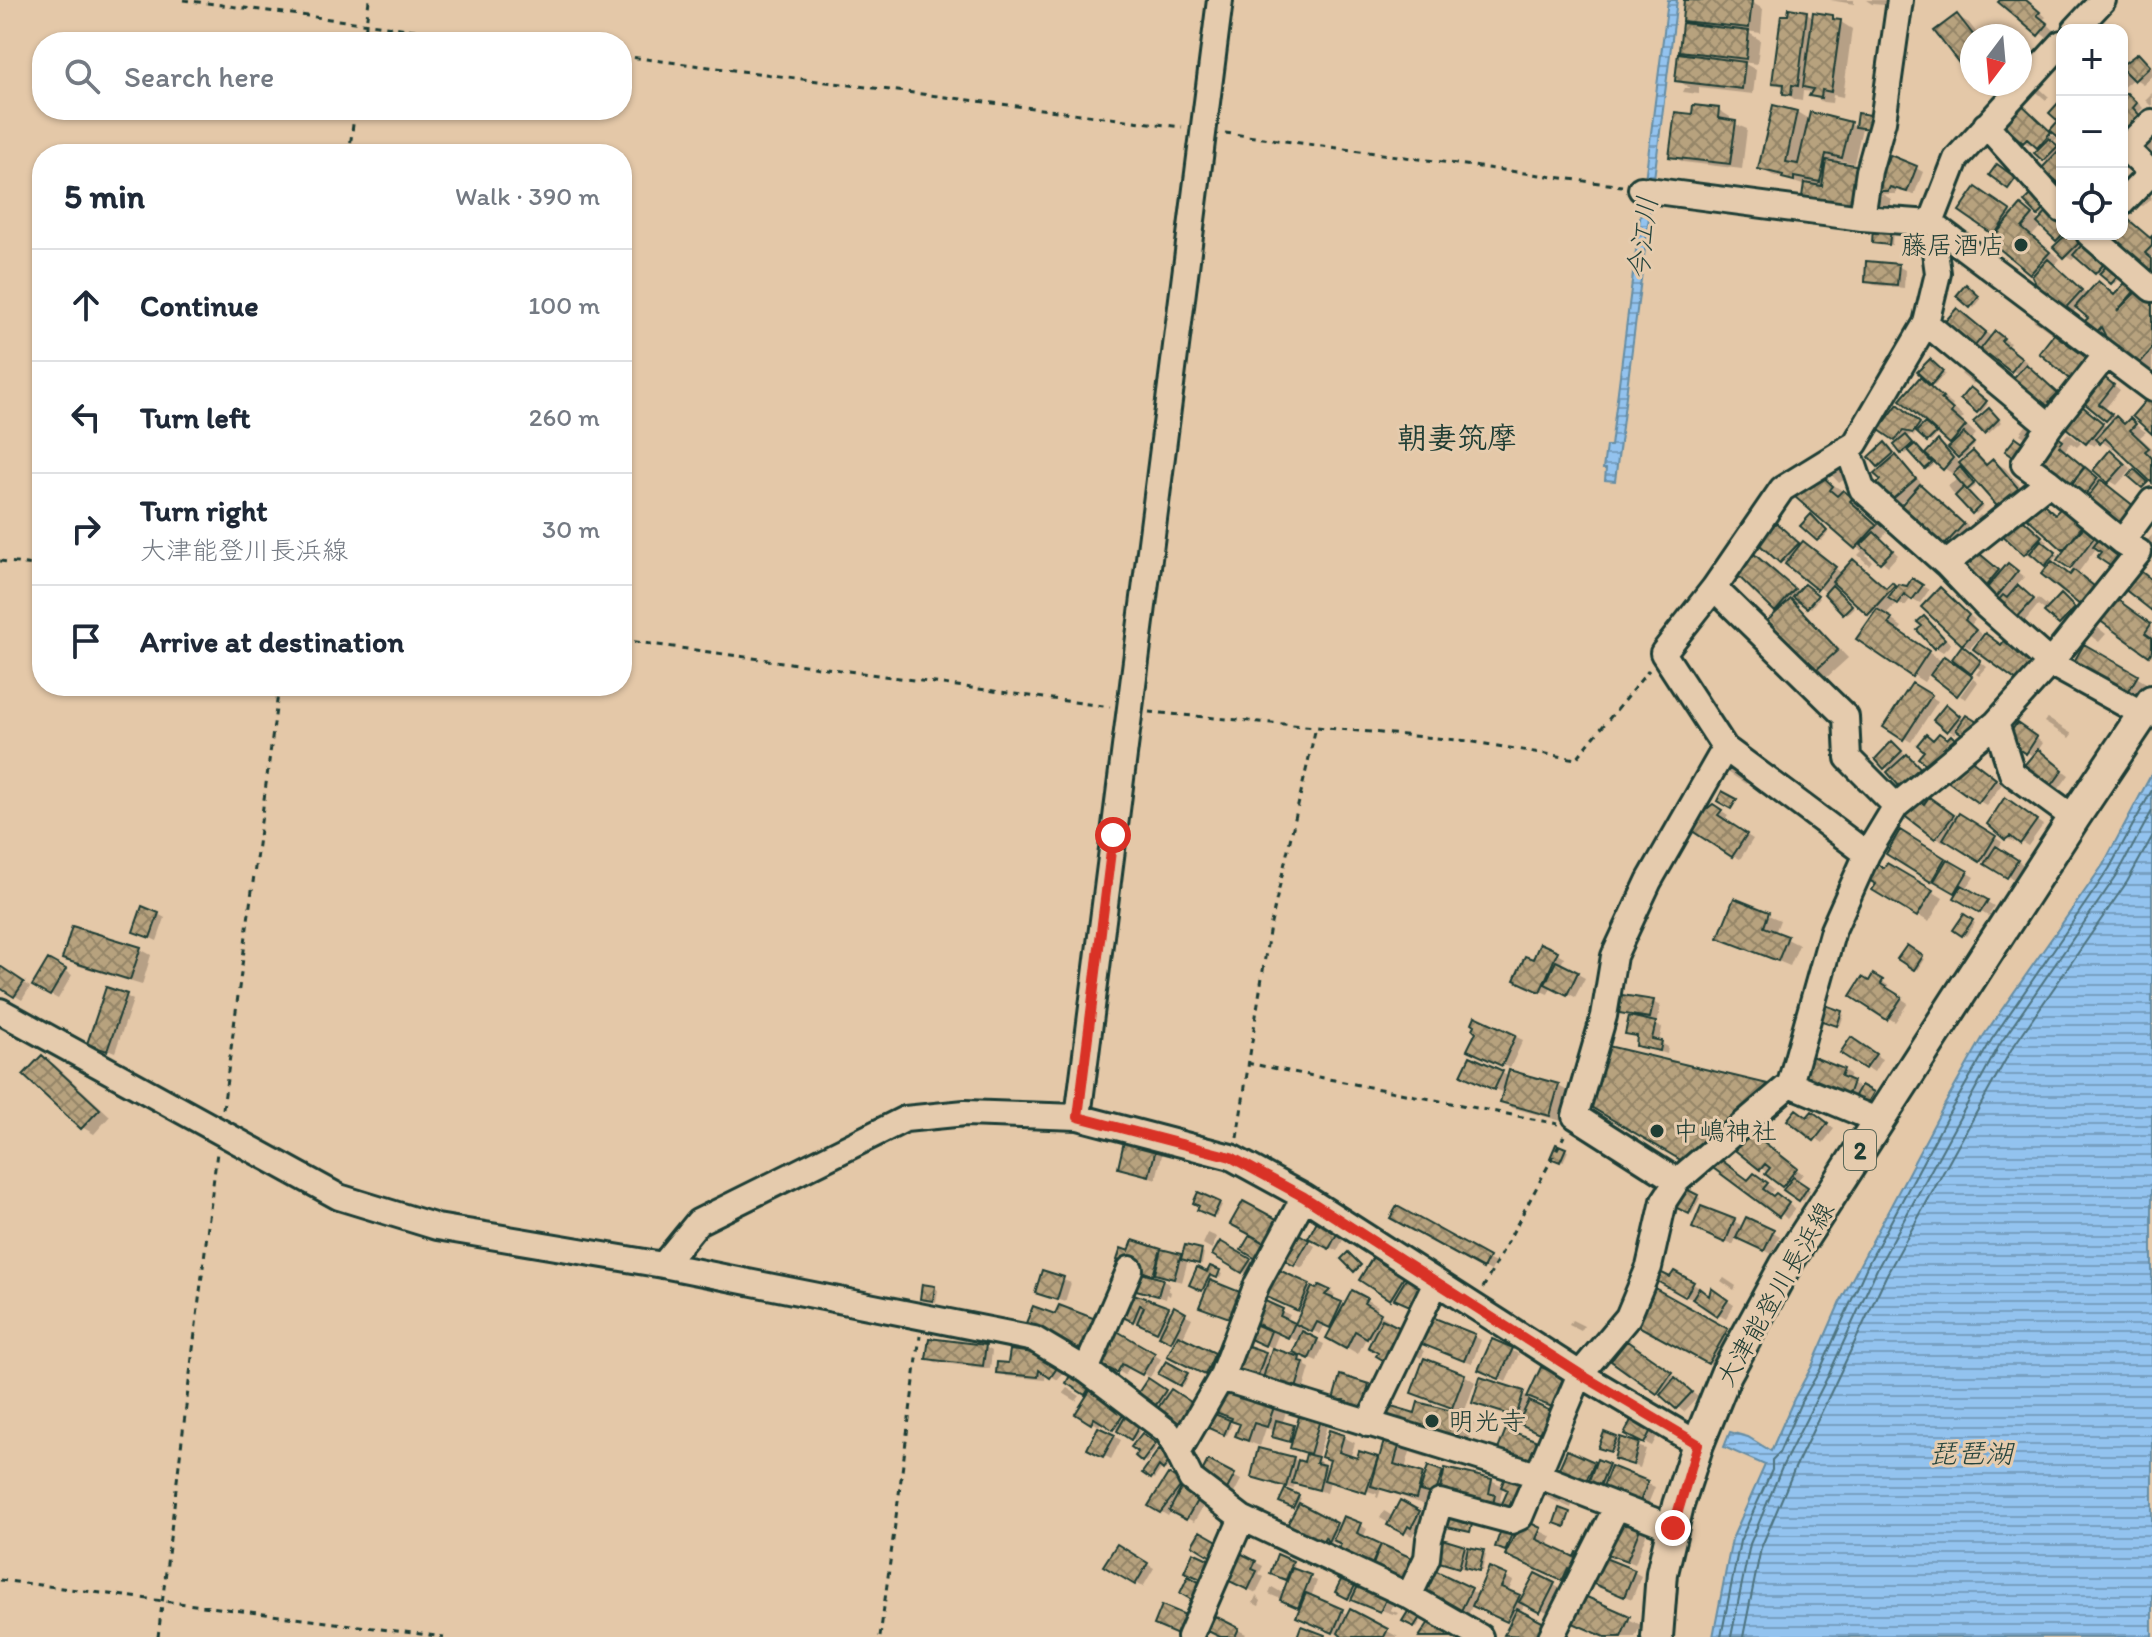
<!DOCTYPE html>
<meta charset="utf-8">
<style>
:root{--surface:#fff;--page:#f6f6f7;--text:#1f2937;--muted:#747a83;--line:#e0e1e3}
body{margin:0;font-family:Itim,"Klee One",sans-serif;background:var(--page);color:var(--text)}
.controls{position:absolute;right:24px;top:24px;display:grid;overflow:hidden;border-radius:16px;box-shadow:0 2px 6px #0004}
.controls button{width:72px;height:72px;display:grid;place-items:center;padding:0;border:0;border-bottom:2px solid var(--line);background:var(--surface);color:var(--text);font:40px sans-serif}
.compass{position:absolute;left:1960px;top:24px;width:72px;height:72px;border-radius:50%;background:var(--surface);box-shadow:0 2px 6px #0004;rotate:196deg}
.stop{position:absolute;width:24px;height:24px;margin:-18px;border:6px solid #d93025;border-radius:50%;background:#fff}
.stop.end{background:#d93025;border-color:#fff;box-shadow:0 2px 8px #0008}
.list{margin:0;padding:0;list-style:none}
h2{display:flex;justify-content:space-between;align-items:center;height:104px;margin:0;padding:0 32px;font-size:34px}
h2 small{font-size:26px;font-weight:400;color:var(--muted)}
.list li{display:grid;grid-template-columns:52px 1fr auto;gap:24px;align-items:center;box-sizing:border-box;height:112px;padding:0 32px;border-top:2px solid var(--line)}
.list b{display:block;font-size:30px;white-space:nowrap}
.list p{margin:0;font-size:26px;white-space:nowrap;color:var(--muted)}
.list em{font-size:26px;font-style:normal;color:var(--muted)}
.icon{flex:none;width:44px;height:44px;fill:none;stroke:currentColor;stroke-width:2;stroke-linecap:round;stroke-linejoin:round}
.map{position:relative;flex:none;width:2152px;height:1637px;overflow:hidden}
.search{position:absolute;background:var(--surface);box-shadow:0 2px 6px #0004;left:32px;top:32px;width:600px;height:88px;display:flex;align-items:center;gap:20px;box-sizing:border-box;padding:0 28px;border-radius:32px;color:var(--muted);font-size:30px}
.panel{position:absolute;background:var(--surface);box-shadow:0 2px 6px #0004;left:32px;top:144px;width:600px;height:552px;border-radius:32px}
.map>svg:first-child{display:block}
.water{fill:url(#water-rules);stroke:#658da4;stroke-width:2}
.shadow{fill:#0003;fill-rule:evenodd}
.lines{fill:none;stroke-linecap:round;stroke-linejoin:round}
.shore{stroke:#4d737f;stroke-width:2}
.building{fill:url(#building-cross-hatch);stroke:#1f3d34;stroke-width:2}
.minor-casing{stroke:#1f3d34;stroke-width:30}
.major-casing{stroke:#1f3d34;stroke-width:36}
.path{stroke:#1f3d34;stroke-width:3;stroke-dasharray:6 6;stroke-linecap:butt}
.minor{stroke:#e5cbad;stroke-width:24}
.major{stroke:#e5cbad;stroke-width:30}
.route{stroke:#d93025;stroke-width:10}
.poi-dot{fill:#1f3d34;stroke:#e5cbad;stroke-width:3}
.labels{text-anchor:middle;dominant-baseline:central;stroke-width:6;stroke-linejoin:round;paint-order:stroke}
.shield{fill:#e5cbad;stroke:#5a6858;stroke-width:2}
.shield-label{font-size:24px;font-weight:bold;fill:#1f3d34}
.poi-label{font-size:26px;fill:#1f3d34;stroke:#e5cbad;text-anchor:start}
.street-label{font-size:26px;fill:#1f3d34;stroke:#e5cbad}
.water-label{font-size:28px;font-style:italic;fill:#25443d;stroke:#e5cbad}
.quarter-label{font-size:30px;font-weight:bold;fill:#1f3d34;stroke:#e5cbad}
</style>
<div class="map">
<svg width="2152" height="1637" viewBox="0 0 2152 1637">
<defs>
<pattern id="water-rules" width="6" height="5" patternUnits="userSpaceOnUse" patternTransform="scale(2)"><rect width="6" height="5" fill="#93c3ef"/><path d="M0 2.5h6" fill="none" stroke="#77a0c2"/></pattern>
<pattern id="building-cross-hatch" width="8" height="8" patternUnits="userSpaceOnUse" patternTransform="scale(2)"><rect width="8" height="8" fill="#b7a27e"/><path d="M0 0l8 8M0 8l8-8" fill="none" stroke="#948568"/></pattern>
</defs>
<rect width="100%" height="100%" fill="#e4c8a8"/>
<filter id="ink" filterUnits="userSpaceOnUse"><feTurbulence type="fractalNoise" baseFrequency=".0125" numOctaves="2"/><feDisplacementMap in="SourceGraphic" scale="16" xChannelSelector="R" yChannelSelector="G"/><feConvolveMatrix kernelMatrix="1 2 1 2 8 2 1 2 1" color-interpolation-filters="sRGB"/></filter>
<g filter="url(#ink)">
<!-- water -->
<path class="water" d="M 1668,0 L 1677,0 L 1615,481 L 1605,480 L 1606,469 L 1603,469 L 1606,446 L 1611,446 Z
M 2152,773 L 2152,1637 L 1713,1637 L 1732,1539 L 1765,1465 L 1724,1447 L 1730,1432 L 1748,1437 L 1771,1451 L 1794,1399 L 1812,1366 L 1840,1302 L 1941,1111 L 1984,1035 L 2103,865 Z"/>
<!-- shadow -->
<path class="shadow" d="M 1686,0 L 1751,2 L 1763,9 L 1761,33 L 1746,31 L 1760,40 L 1757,64 L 1742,62 L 1756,70 L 1753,94 L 1699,88 L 1699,94 L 1682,92 L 1684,88 L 1690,88 L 1677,80 L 1693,57 L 1681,50 L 1697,27 L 1684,20 Z
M 1830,0 L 1854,0 L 1854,4 Z
M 1866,0 L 1897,0 L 1897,6 L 1872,4 Z
M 2002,0 L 2026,0 L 2046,17 L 2043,20 L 2054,30 L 2047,38 L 2001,2 Z
M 1806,13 L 1814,17 L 1833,17 L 1852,29 L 1843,97 L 1833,95 L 1832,103 L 1823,102 L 1812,96 L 1813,92 L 1803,91 L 1802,101 L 1796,100 L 1785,93 L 1785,88 L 1774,82 Z
M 1957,16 L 1969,23 L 1979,36 L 1972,36 Z
M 2138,56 L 2152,67 L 2152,75 L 2143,84 L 2134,78 L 2122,88 L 2122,66 Z
M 1977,84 L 2003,84 L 1991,93 Z
M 2036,85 L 2049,97 L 2046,100 L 2032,88 Z
M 2152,93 L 2152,107 L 2145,100 Z
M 2124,95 L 2135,100 L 2143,108 L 2138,113 L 2152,127 L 2152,169 L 2122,144 Z
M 2018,103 L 2046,127 L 2044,126 L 2042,129 L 2057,138 L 2053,142 L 2062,150 L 2062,184 L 2050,163 L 2044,160 L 2042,148 L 2035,142 L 2031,146 L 2024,142 Z
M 1774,107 L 1797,112 L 1810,120 L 1850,124 L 1857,128 L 1859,115 L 1862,128 L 1854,163 L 1838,160 L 1837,164 L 1871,194 L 1883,196 L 1873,190 L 1916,168 L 1923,172 L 1914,195 L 1897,190 L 1895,194 L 1882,194 L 1891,199 L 1890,207 L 1816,203 L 1804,196 L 1806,186 L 1772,175 L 1760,168 Z
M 1719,110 L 1730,117 L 1730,122 L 1747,129 L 1742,169 L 1683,162 L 1671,155 L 1694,116 Z
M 2147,189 L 2152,198 L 2143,206 L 2136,204 Z
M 1984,194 L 2015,215 L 2021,207 L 2044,224 L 2045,218 L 2039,214 L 2033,196 L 2051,212 L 2062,234 L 2081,234 L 2126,272 L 2115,284 L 2096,273 L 2077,256 L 2072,260 L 2065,256 L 2061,242 L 2042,225 L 2032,236 L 2060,259 L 2055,265 L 2088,295 L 2098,283 L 2117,295 L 2130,279 L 2152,300 L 2152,380 L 2106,337 L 2087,322 L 2091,318 L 2078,307 L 2070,316 L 2038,283 L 2036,275 L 1993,240 L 1998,235 L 1962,211 Z
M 2122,215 L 2152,238 L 2152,281 L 2122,234 Z
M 1890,231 L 1893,232 L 1892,245 L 1874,242 Z
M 1898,266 L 1905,270 L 1904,288 L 1874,285 L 1867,281 Z
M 1969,289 L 1981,299 L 1974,308 L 1971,306 Z
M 2040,311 L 2060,326 L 2053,334 L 2033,320 Z
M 1964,314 L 1993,338 L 2003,338 L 2010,343 L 2007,347 L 2028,363 L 2025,366 L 2064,398 L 2085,408 L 2108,428 L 2113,422 L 2081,398 L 2106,379 L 2120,390 L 2105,409 L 2126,425 L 2130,421 L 2146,432 L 2140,437 L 2152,448 L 2152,480 L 2116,446 L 2113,449 L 2099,440 L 2094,446 L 2087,442 L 2019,375 L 1996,359 L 1992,364 L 1972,349 Z
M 1934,363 L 1945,374 L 1934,385 L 1920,372 Z
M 1968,366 L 1980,375 L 1973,384 L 1961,374 Z
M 1920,380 L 1953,405 L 1952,407 L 1964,417 L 1961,420 L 1976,434 L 1970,440 L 1975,445 L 1964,457 L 1966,460 L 1973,453 L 1989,465 L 1993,461 L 2005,468 L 2035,503 L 2038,501 L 2057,516 L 2128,555 L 2118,569 L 2111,565 L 2103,552 L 2097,547 L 2077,574 L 2093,612 L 2050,566 L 2036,555 L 2033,558 L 2026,554 L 2001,532 L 2015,517 L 1963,464 L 1960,467 L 1976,486 L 1968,492 L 1983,507 L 1976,514 L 1954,494 L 1948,486 L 1959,478 L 1944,468 L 1938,442 L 1945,446 L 1960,464 L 1965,460 L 1951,448 L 1955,445 L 1940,432 L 1931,442 L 1916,432 L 1914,436 L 1911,434 L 1907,438 L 1934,465 L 1929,469 L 1910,450 L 1906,454 L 1903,452 L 1901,442 L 1896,439 L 1906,411 L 1924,427 L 1937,430 ZM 2023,512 L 2066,550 L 2061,558 L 2045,544 L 2048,541 L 2018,516 ZM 2056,557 L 2076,571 L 2071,577 L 2051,563 Z
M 1974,392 L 1988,404 L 1981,413 L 1978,412 Z
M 1992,412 L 2001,422 L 1988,434 L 1985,432 Z
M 2030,420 L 2044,430 L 2034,443 L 2020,434 Z
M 2068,433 L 2081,443 L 2077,447 L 2071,443 L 2064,451 L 2104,483 L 2115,528 L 2032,459 L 2061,440 Z
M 1888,446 L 1896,455 L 1894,457 L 1903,462 L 1922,484 L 1920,486 L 1932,493 L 1969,527 L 1980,515 L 1992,525 L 1954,554 L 1942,548 L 1908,496 L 1897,506 L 1889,502 L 1884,468 L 1879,466 Z
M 2118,457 L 2131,469 L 2117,485 L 2110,481 Z
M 1841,461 L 1852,474 L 1839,483 L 1828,471 Z
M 1817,474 L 1855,499 L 1863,506 L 1860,509 L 1887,532 L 1881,539 L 1898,555 L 1888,566 L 1870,551 L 1866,555 L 1872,561 L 1869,565 L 1858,555 L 1862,551 L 1856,547 Z
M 1814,518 L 1828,533 L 1821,541 L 1803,526 Z
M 1773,522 L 1843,574 L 1854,562 L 1888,589 L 1892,584 L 1908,588 L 1913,580 L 1929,590 L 1920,603 L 1911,598 L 1905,606 L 1897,602 L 1885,615 L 1902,627 L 1898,632 L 1943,662 L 1957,693 L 1930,673 L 1924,682 L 1913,675 L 1875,616 L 1834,581 L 1831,586 L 1854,607 L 1847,614 L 1827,593 L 1782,561 L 1757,540 Z
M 2152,535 L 2152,547 L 2146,542 Z
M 1753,555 L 1800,592 L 1808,588 L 1819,598 L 1811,608 L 1801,601 L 1797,605 L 1848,658 L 1827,677 L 1815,670 L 1780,612 L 1776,610 Z
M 1982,556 L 2002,573 L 2015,570 L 2024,577 L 2016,586 L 2036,601 L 2038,598 L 2050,608 L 2061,597 L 2081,613 L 2067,627 L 2038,605 L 2024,622 L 2016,618 L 2001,600 L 1981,591 Z
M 1940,589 L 1975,620 L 1971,625 L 1982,635 L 1970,648 L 1963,644 Z
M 2123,605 L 2152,626 L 2152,656 L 2102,620 Z
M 1924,618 L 1951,644 L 1943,652 L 1935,647 L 1925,626 Z
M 1994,621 L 2010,632 L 2004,640 L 2013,645 L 2029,687 L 2002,647 L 2006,641 L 1988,629 Z
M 2093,624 L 2106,634 L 2099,642 L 2084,631 Z
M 2085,647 L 2148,684 L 2136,704 Z
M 1969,652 L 1987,667 L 1979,676 L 1976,674 L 1980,669 L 1977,667 L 1973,672 L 1955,658 Z
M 1973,678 L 1978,682 L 1966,699 L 1960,696 Z
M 1913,686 L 1938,701 L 1911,742 L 1886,727 Z
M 1954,711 L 1965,720 L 1955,734 L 1948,730 Z
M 2047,718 L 2072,734 L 2069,738 L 2044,722 Z
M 2025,730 L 2043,743 L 2037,752 L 2069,775 L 2055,794 L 2034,757 L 2027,752 Z
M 1896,745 L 1904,754 L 1889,770 L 1877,759 Z
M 1972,762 L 2002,784 L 1986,805 L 1979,801 Z
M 1731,763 L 1752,776 L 1746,784 L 1726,771 Z
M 1937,803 L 1958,819 L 1960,816 L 2002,842 L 1998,849 L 2024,865 L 2015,880 L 1946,839 L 1944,842 L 1936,838 L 1905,813 Z
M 2013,804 L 2043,825 L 2028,846 L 2018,840 L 2014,842 L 2006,838 Z
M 1713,806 L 1728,816 L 1724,821 L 1753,839 L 1740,859 L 1733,855 L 1709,811 Z
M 1901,833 L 1974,877 L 1966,889 L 1994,906 L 1988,916 L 1957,897 L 1959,893 L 1888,854 Z
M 1888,865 L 1943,898 L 1929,922 L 1875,889 Z
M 1735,901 L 1780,920 L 1775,933 L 1799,945 L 1790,966 L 1721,937 Z
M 158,914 L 165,918 L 157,941 L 135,931 Z
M 1965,917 L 1975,923 L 1966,936 L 1956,930 Z
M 1907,948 L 1925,959 L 1918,970 L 1900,959 Z
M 140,949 L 151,955 L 142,985 L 76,965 L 64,958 Z
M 1557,953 L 1564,957 L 1561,965 L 1585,978 L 1575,997 L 1552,985 L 1548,994 L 1524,984 L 1534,962 Z
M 49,962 L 72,975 L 58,999 L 35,986 Z
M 0,968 L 30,987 L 22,1000 L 0,986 Z
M 1874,976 L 1889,986 L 1887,989 L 1908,1003 L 1895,1022 L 1853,996 L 1869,983 Z
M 126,996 L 133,1000 L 115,1052 L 94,1044 Z
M 1653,1002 L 1660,1006 L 1658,1021 L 1648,1020 L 1662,1028 L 1659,1042 L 1668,1047 L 1667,1054 L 1638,1045 L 1639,1038 L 1627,1033 L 1631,1016 L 1621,1012 Z
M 1841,1013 L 1844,1015 L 1840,1026 L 1822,1020 Z
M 1476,1019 L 1523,1040 L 1510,1068 L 1477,1054 Z
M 1851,1040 L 1882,1059 L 1874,1072 L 1843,1052 Z
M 42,1058 L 54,1064 L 110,1116 L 94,1134 L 82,1127 Z
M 1843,1070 L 1850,1074 L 1847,1081 L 1876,1096 L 1869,1108 L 1811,1084 Z
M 1502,1073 L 1509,1077 L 1558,1086 L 1570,1092 L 1562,1121 L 1513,1108 L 1502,1101 L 1504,1093 L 1471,1079 Z
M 1820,1118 L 1834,1129 L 1823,1143 L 1790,1120 Z
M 1746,1131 L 1803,1174 L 1797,1181 L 1810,1190 L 1803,1201 L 1761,1168 Z
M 1557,1146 L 1568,1151 L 1563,1162 L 1553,1157 Z
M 1156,1147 L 1163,1151 L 1156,1179 L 1120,1167 Z
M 1761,1179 L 1774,1189 L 1769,1195 L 1783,1200 L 1795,1209 L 1787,1219 L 1749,1182 Z
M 1685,1191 L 1700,1198 L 1692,1214 L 1678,1206 Z
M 1199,1194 L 1222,1205 L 1216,1217 L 1200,1209 Z
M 1397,1209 L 1495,1263 L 1491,1271 L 1393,1217 Z
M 1734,1221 L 1744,1227 L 1773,1232 L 1780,1236 L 1772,1254 L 1737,1236 L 1733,1245 L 1701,1232 Z
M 1319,1222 L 1345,1236 L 1337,1251 L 1311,1237 Z
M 1289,1230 L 1315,1246 L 1302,1268 L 1276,1253 L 1244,1249 L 1253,1234 Z
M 1208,1233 L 1217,1237 L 1212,1249 L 1203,1244 Z
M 1134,1242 L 1184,1258 L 1186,1247 L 1204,1253 L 1202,1264 L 1188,1260 L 1182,1282 L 1155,1275 L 1170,1285 L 1168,1290 L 1171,1292 L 1170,1296 L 1167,1294 L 1166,1299 L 1131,1287 L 1144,1272 L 1125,1266 Z
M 1221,1243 L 1257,1264 L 1250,1276 L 1214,1254 Z
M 1374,1260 L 1410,1283 L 1398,1302 L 1361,1279 Z
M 1211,1268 L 1222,1274 L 1220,1278 L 1213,1275 L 1208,1292 L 1191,1284 L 1208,1275 Z
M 1271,1269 L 1318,1291 L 1320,1287 L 1329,1291 L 1335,1295 L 1331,1300 L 1344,1306 L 1353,1293 L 1378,1306 L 1375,1312 L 1391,1321 L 1381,1352 L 1374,1340 L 1367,1336 L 1358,1354 L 1329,1337 L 1334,1328 L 1325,1324 L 1320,1334 L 1303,1326 L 1300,1333 L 1324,1344 L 1317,1361 L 1303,1355 L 1300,1342 L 1279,1333 L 1273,1348 L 1243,1334 L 1264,1303 L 1290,1315 L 1287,1321 L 1296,1326 L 1303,1312 L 1268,1297 Z
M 1044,1273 L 1071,1283 L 1065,1302 L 1045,1296 Z
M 1674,1273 L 1700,1288 L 1698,1291 L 1711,1298 L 1713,1291 L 1734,1305 L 1726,1319 L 1660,1280 L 1671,1280 Z
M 1724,1278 L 1736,1286 L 1734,1290 L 1721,1281 Z
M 935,1288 L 938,1290 L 936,1302 L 922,1298 Z
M 1652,1289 L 1738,1337 L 1720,1369 L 1634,1321 Z
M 1105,1300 L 1168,1309 L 1173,1312 L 1174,1309 L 1192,1318 L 1182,1339 L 1222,1359 L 1213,1377 L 1176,1360 L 1176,1343 L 1162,1334 L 1122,1316 Z
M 1056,1317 L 1115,1338 L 1118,1333 L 1161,1359 L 1150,1377 L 1130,1366 L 1125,1375 L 1104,1363 L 1103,1358 L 1060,1341 L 1040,1329 Z
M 1572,1320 L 1584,1326 L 1581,1331 L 1569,1325 Z
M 1624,1335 L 1631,1340 L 1628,1343 L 1678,1378 L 1676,1380 L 1698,1397 L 1684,1412 L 1610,1352 L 1613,1347 L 1621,1352 L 1625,1347 L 1618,1341 Z
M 1474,1336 L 1481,1340 L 1472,1363 L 1426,1345 Z
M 1493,1342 L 1519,1354 L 1506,1382 L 1488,1373 Z
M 1414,1345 L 1425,1351 L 1421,1358 L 1410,1352 Z
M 985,1347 L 992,1351 L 990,1369 L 935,1362 L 928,1358 Z
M 1265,1353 L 1271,1357 L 1299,1358 L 1306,1363 L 1306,1366 L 1310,1368 L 1301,1398 L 1238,1379 Z
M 1041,1356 L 1065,1370 L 1058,1380 L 1046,1373 L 1045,1380 L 1006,1376 L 998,1372 Z
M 1167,1363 L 1189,1376 L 1184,1386 L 1161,1373 Z
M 1074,1373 L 1133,1414 L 1128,1421 L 1141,1429 L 1135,1440 L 1102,1421 L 1099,1426 L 1078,1413 L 1090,1395 L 1068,1382 Z
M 1464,1375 L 1475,1382 L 1464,1413 L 1413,1392 Z
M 1341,1378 L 1376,1390 L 1369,1413 L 1335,1399 Z
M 1563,1378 L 1570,1382 L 1565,1393 L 1531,1397 L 1529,1403 L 1547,1436 L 1528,1427 L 1522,1419 L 1474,1402 L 1481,1380 L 1530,1397 Z
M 1149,1380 L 1170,1394 L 1162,1406 L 1141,1392 Z
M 1067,1388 L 1080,1396 L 1076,1401 L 1063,1393 Z
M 1420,1404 L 1463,1416 L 1474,1423 L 1466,1448 L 1416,1415 Z
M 1274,1405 L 1286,1412 L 1282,1424 L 1298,1429 L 1303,1412 L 1328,1422 L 1317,1459 L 1329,1470 L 1332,1462 L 1323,1456 L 1343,1437 L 1355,1443 L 1350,1458 L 1381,1461 L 1388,1437 L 1429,1451 L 1428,1458 L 1410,1452 L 1405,1469 L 1427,1477 L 1442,1473 L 1491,1480 L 1503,1486 L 1500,1500 L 1505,1503 L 1510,1490 L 1509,1473 L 1574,1499 L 1571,1508 L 1533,1491 L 1503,1515 L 1430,1494 L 1427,1504 L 1436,1509 L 1381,1489 L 1378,1498 L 1376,1497 L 1377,1494 L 1336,1481 L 1336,1484 L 1330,1481 L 1327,1493 L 1295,1483 L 1293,1489 L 1260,1480 L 1253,1476 L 1293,1459 L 1306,1464 L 1308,1454 L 1293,1447 L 1294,1442 L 1277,1437 L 1275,1431 L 1266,1428 L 1260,1446 L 1249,1442 L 1238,1435 L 1241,1425 L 1212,1409 Z
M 1210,1415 L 1232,1424 L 1227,1435 L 1206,1426 Z
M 1633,1421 L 1658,1434 L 1652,1446 L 1627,1433 Z
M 1143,1435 L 1158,1446 L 1146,1462 L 1137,1456 Z
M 1114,1436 L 1121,1440 L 1111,1459 L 1097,1452 Z
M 1616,1439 L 1646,1449 L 1640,1468 L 1623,1462 L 1616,1458 L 1618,1453 L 1604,1448 Z
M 1160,1451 L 1173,1460 L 1166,1470 L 1162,1468 L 1154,1479 L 1145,1473 Z
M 1568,1452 L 1597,1466 L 1608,1465 L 1655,1487 L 1646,1509 L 1566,1476 Z
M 1209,1463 L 1241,1480 L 1231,1499 Z
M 1169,1477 L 1189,1488 L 1205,1503 L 1194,1522 L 1172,1510 L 1168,1516 L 1151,1505 Z
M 1286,1491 L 1301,1498 L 1298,1505 L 1340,1527 L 1360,1525 L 1367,1529 L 1363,1538 L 1420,1564 L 1479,1595 L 1506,1577 L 1513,1581 L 1508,1592 L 1523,1599 L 1536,1575 L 1561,1589 L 1555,1601 L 1565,1607 L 1559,1618 L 1525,1603 L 1520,1613 L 1556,1637 L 1510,1637 L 1506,1635 L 1512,1623 L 1473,1604 L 1468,1615 L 1378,1572 L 1337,1540 L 1336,1544 L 1331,1541 L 1328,1547 L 1289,1526 L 1298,1509 L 1282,1501 Z
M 1401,1503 L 1426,1517 L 1419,1530 L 1416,1529 L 1412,1536 L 1380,1518 L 1384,1511 L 1394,1517 Z
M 1523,1522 L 1552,1537 L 1547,1546 L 1575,1559 L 1574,1586 L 1519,1561 L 1509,1551 L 1500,1548 L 1512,1532 L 1517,1535 Z
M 1640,1528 L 1647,1532 L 1635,1564 L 1617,1557 Z
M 1117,1547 L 1154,1568 L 1143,1587 L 1106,1565 Z
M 1464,1548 L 1486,1554 L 1482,1571 L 1467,1568 L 1467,1570 L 1439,1560 Z
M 1237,1553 L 1263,1566 L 1259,1574 L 1264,1577 L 1256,1593 L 1225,1577 Z
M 1278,1557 L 1295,1564 L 1293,1570 L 1317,1581 L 1311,1597 L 1349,1615 L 1351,1611 L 1398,1637 L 1344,1637 L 1305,1620 L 1302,1608 L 1269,1594 L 1272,1587 L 1284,1594 L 1290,1580 L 1272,1573 Z
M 1634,1572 L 1641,1576 L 1632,1599 L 1599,1585 Z
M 1343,1579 L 1396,1597 L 1390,1610 L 1398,1613 L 1396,1615 L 1358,1602 L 1337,1591 Z
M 1256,1596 L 1261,1601 L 1259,1606 L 1253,1603 Z
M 1581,1597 L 1641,1625 L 1635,1637 L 1610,1637 Z
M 1425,1615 L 1417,1627 L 1405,1620 Z
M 1216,1619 L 1246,1634 L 1244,1637 L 1223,1637 Z"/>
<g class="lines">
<!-- shore -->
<path class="shore" d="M 1721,1637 L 1740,1541 L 1772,1470 L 1772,1460 L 1779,1453 L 1801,1402 L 1820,1370 L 1868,1264 L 1948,1115 L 1992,1039 L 2109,869 L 2152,790
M 1731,1637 L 1750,1544 L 1783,1465 L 1829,1374 L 1877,1269 L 2000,1044 L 2117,875 L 2152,811
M 1743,1637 L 1761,1548 L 1794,1470 L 1887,1274 L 2011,1050 L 2127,882 L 2152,837"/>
</g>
<!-- building -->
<path class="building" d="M 1684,0 L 1752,0 L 1749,28 L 1682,21 Z
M 2000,0 L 2026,0 L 2040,12 L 2037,15 L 2048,24 L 2038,36 L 1998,2 Z
M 1789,8 L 1807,11 L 1798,86 L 1792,85 L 1791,95 L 1783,94 L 1784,84 L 1772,83 L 1781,15 L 1788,15 Z
M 1813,12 L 1833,15 L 1833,19 L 1841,20 L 1831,92 L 1822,90 L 1821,98 L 1809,96 L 1813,89 L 1803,87 Z
M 1957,14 L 1974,36 L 1972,80 L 1934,31 Z
M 1682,23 L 1749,31 L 1746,59 L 1679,51 Z
M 1678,53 L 1745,62 L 1742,89 L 1675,81 Z
M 2138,53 L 2150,66 L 2134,81 L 2122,69 L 2122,65 Z
M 2123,93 L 2127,93 L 2137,103 L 2133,108 L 2146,122 L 2122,140 Z
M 2018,101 L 2051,132 L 2037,148 L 2027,139 L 2023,143 L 1999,121 Z
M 2060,101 L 2062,103 L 2062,140 L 2050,130 L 2058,121 L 2049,113 Z
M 1693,105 L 1719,108 L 1718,118 L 1736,121 L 1730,164 L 1669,157 L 1675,112 L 1692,114 Z
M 1773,105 L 1797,111 L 1786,162 L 1798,164 L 1810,112 L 1851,122 L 1842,158 L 1826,154 L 1820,182 L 1794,177 L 1794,181 L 1782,178 L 1783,175 L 1758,169 Z
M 1857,113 L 1878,116 L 1876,130 L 1855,127 Z
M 2049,138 L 2058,146 L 2043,161 L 2034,153 Z
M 2062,147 L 2062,186 L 2042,168 Z
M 1890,155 L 1917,166 L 1907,192 L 1890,187 L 1888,191 L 1870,191 L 1881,162 L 1886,164 Z
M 1826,160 L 1861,166 L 1854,206 L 1802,197 L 1804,183 L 1822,186 Z
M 1997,164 L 2016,178 L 2008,189 L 1989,175 Z
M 1976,187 L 2011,211 L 1994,235 L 1959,211 Z
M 2033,193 L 2047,207 L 2038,216 L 2024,202 Z
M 2021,205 L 2033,215 L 2022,228 L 2050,252 L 2030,274 L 1990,241 Z
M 2052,207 L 2062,217 L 2063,234 L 2056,241 L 2037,223 Z
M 2122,214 L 2150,238 L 2152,236 L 2152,246 L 2145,253 L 2152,259 L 2152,281 L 2095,234 L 2122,234 Z
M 1873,227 L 1891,229 L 1889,245 L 1872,243 Z
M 2067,234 L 2080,234 L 2084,238 L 2064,258 L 2053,247 Z
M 2087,239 L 2109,258 L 2095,274 L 2073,255 Z
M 2048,259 L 2082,290 L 2061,313 L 2029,289 L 2035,282 L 2032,276 Z
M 2113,259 L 2124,269 L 2111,284 L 2099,274 Z
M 1866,261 L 1899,264 L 1897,285 L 1865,282 Z
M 2130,277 L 2140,285 L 2117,311 L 2138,290 L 2152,303 L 2152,349 L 2136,368 L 2099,342 L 2105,335 L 2101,327 L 2096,333 L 2084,322 L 2088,318 L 2075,307 L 2098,281 L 2114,295 Z
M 1966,284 L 1979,296 L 1970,308 L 1956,296 Z
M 1957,308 L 1986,332 L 1971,351 L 1941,326 Z
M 1995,331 L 2004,338 L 2001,341 L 2022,358 L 2011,372 L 1989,355 L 1984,361 L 1976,355 Z
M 2054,334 L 2091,361 L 2075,383 L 2039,353 Z
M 1930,359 L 1943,371 L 1931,385 L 1917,372 Z
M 2026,364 L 2058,393 L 2049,402 L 2058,410 L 2049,421 L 2008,384 Z
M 2099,373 L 2114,385 L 2099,404 L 2112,414 L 2106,421 L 2078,398 Z
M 1920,377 L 1943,398 L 1941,399 L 1953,410 L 1951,413 L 1966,426 L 1950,444 L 1900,400 Z
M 1970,387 L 1987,401 L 1977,413 L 1960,399 Z
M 2151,394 L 2152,395 L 2152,434 L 2132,416 Z
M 2077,402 L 2103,423 L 2086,444 L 2060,423 Z
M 1898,404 L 1920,423 L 1913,433 L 1903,431 L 1895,441 L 1879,430 Z
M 1989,408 L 1999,419 L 1984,434 L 1973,422 Z
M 2116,416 L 2124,424 L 2130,418 L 2136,424 L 2130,430 L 2149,448 L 2145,451 L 2152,458 L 2152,483 L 2105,438 L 2100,444 L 2095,439 Z
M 1925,423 L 1936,433 L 1927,442 L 1916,432 Z
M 2052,432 L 2063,441 L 2059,446 L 2084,467 L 2066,490 L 2029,460 Z
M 1964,433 L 1974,443 L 1958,458 L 1948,448 Z
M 1906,435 L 1913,443 L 1901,454 L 1894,445 Z
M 2016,437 L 2027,445 L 2016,459 L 2005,451 Z
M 1938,440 L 1953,458 L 1943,470 L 1925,454 Z
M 1885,442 L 1894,453 L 1878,467 L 1869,457 Z
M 1915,444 L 1932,463 L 1925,469 L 1908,450 Z
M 2110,450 L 2125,464 L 2108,483 L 2093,470 Z
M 1973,451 L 1986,465 L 1993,459 L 2024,495 L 2003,513 L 1959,463 Z
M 1896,455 L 1916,479 L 1888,503 L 1875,486 L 1881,480 L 1874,474 Z
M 1960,467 L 1974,484 L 1967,490 L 1953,474 Z
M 2085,467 L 2098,478 L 2081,500 L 2068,489 Z
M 2134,469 L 2148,482 L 2142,488 L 2128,476 Z
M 1817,471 L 1833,486 L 1830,490 L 1837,496 L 1843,490 L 1853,498 L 1850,501 L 1877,525 L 1855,549 L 1795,497 Z
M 2101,480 L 2135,507 L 2115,531 L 2082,504 Z
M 1920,484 L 1964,524 L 1941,549 L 1895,512 Z
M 1964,487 L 1981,505 L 1972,514 L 1955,496 Z
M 2037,498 L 2055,514 L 2061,508 L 2083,528 L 2063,550 L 2023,514 Z
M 2016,513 L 2042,536 L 2024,555 L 1999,532 Z
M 1811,514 L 1827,531 L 1817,541 L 1800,526 Z
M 1773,520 L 1799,543 L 1780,563 L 1754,540 Z
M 2086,521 L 2099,531 L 2070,569 L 2057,560 Z
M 1874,532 L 1893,550 L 1880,563 L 1861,545 Z
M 2102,535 L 2122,550 L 2110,566 L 2097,557 L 2101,552 L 2093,546 Z
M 2041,540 L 2056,552 L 2045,566 L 2030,553 Z
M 1803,541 L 1836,567 L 1817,590 L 1785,564 Z
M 1974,549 L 1999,570 L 1980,593 L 1952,568 Z
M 1753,553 L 1795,589 L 1775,612 L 1734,572 Z
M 1853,559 L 1886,588 L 1892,582 L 1895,585 L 1868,615 L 1832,582 Z
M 2052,561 L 2070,575 L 2074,570 L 2100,591 L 2085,609 L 2041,574 Z
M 2008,563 L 2018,571 L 1995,599 L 1985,590 Z
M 2138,569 L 2152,580 L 2152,611 L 2123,588 Z
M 1912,578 L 1923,585 L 1912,600 L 1904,594 L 1897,604 L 1888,598 L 1898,584 L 1907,586 Z
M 1804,584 L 1818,595 L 1807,608 L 1793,597 Z
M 1832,585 L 1852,605 L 1843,614 L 1824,594 Z
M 2018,585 L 2034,599 L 2015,620 L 1996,603 L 2003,595 L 2007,598 Z
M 1940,587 L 1969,615 L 1965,620 L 1976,630 L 1962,645 L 1921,607 Z
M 2061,594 L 2075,608 L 2059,625 L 2044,612 Z
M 2115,598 L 2151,624 L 2145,633 L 2152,638 L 2152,651 L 2149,656 L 2099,620 Z
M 1791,599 L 1838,650 L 1814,672 L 1767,621 Z
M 1877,609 L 1892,618 L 1888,624 L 1929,651 L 1912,677 L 1856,639 Z
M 1924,616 L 1945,639 L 1934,649 L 1917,630 L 1922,626 L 1917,622 Z
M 1985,633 L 2001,645 L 2005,639 L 2037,662 L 2021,684 L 1973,649 Z
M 2084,644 L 2138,675 L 2124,699 L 2071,667 Z
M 1962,645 L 1981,661 L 1971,674 L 1952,659 Z
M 1944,656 L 1972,676 L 1957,696 L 1930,675 Z
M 1912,683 L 1932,695 L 1903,740 L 1883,727 Z
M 1946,704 L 1960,716 L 1947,732 L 1933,720 Z
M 1966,715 L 1982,725 L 1972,740 L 1956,730 Z
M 2017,723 L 2037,737 L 2026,754 L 2005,740 Z
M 1939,733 L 1947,739 L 1951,735 L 1955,739 L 1931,768 L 1918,758 L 1924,751 L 1917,745 L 1926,734 L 1933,740 Z
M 1892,741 L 1902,751 L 1884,769 L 1875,759 Z
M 2038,749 L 2063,770 L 2047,792 L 2020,770 Z
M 1907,754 L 1927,775 L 1906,794 L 1887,772 Z
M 1965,755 L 1996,779 L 1978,803 L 1946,780 Z
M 1722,791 L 1737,799 L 1731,809 L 1717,801 Z
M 1915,797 L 1924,804 L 1929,797 L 1954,815 L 1935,839 L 1902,814 Z
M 2005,797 L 2037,820 L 2020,844 L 2010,836 L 2005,840 L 1987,824 Z
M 1713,804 L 1722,810 L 1718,815 L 1747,834 L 1732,857 L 1689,829 L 1704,805 L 1708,808 Z
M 1959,813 L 1996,836 L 1980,862 L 1943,839 Z
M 1900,830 L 1945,858 L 1931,882 L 1886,854 Z
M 1996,846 L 2018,860 L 2007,878 L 1984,864 Z
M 1947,859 L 1968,871 L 1955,893 L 1934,881 Z
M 1872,861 L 1884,868 L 1887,863 L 1933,890 L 1917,917 L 1872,890 L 1876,884 L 1863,877 Z
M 1962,885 L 1988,900 L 1980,913 L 1954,898 Z
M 1734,898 L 1769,912 L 1764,927 L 1788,936 L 1778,961 L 1718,938 Z
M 142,906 L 159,913 L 150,938 L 133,932 Z
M 1964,914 L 1973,920 L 1962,936 L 1953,930 Z
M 72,926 L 141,947 L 130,980 L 62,959 Z
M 1540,943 L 1558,951 L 1540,992 L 1514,980 L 1525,956 L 1533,959 Z
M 1907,945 L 1923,956 L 1914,970 L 1897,959 Z
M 48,959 L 66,969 L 50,996 L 32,986 Z
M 1556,961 L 1578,972 L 1567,995 L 1545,984 Z
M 0,966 L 24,982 L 14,997 L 0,988 Z
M 1873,974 L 1883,980 L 1881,984 L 1902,997 L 1887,1020 L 1850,996 L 1862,977 L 1869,981 Z
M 106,987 L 127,994 L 107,1051 L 87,1044 Z
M 1622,995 L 1654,1000 L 1650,1018 L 1619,1013 Z
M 1822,1004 L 1842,1011 L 1837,1026 L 1816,1019 Z
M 1475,1016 L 1516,1035 L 1502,1066 L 1467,1050 L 1476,1032 L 1473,1029 L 1475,1025 L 1472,1023 Z
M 1629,1016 L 1656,1022 L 1652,1039 L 1662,1041 L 1660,1051 L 1636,1046 L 1637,1036 L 1625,1034 Z
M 1851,1037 L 1876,1054 L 1865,1069 L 1840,1053 Z
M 1604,1045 L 1772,1085 L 1684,1162 L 1586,1104 Z
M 42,1055 L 100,1109 L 81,1129 L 23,1075 Z
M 1470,1056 L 1503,1071 L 1494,1090 L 1461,1075 Z
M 1811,1056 L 1844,1069 L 1841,1076 L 1853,1081 L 1847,1098 L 1802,1081 Z
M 1509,1070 L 1559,1084 L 1550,1116 L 1500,1102 Z
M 1861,1085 L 1874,1092 L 1865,1108 L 1852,1101 Z
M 1796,1109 L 1807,1117 L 1812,1111 L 1828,1123 L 1814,1141 L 1787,1120 Z
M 1746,1128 L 1797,1168 L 1782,1187 L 1765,1174 L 1770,1168 L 1765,1164 L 1760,1170 L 1731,1147 Z
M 1125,1137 L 1157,1145 L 1149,1176 L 1118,1168 Z
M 1556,1144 L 1566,1148 L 1560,1162 L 1550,1158 Z
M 1720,1159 L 1748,1180 L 1754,1173 L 1768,1183 L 1763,1189 L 1773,1196 L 1776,1193 L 1789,1203 L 1779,1217 L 1713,1168 Z
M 1793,1177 L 1808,1187 L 1799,1201 L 1783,1190 Z
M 1684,1188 L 1698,1195 L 1689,1214 L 1675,1207 Z
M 1198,1192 L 1220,1202 L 1213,1217 L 1197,1210 L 1199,1206 L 1193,1203 Z
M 1243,1201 L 1284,1223 L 1271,1246 L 1230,1224 Z
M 1397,1206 L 1489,1257 L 1483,1269 L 1390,1218 Z
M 1701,1206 L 1735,1219 L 1725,1243 L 1692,1228 Z
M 1746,1217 L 1774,1230 L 1764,1251 L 1736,1238 Z
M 1318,1219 L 1339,1230 L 1329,1249 L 1308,1238 Z
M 1291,1229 L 1309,1240 L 1294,1266 L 1275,1255 Z
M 1250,1235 L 1270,1247 L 1261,1262 L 1241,1250 Z
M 1133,1240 L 1161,1249 L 1153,1275 L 1116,1263 L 1121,1248 L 1129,1251 Z
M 1220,1241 L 1251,1259 L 1242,1273 L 1212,1255 Z
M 1185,1245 L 1202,1249 L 1199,1264 L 1181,1259 Z
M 1161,1249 L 1181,1254 L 1174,1279 L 1155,1274 Z
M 1348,1252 L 1361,1265 L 1354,1272 L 1341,1259 Z
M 1373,1257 L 1404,1277 L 1390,1300 L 1359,1280 Z
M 1210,1266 L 1220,1270 L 1217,1278 L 1210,1275 L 1202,1291 L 1189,1285 L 1197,1267 L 1207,1272 Z
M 1270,1266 L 1310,1284 L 1298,1311 L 1258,1293 Z
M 1042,1270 L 1064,1277 L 1057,1300 L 1035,1293 Z
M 1134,1271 L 1163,1279 L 1158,1296 L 1129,1288 Z
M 1674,1271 L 1694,1282 L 1685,1297 L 1657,1281 L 1662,1273 L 1670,1277 Z
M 1406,1279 L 1430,1292 L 1419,1310 L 1394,1299 Z
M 1210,1280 L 1245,1294 L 1235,1320 L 1199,1307 Z
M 922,1284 L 935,1286 L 933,1301 L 920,1299 Z
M 1319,1285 L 1330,1290 L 1325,1295 L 1342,1302 L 1330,1328 L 1317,1322 L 1312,1332 L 1295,1324 L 1312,1287 L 1316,1289 Z
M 1651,1286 L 1728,1329 L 1708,1364 L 1631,1322 Z
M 1699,1288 L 1709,1296 L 1711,1288 L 1728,1300 L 1717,1316 L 1692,1299 Z
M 1123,1290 L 1169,1307 L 1157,1332 L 1137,1323 L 1144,1307 L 1140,1305 L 1133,1322 L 1112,1312 Z
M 1352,1290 L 1367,1298 L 1364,1303 L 1381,1313 L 1367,1338 L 1355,1331 L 1346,1349 L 1326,1338 Z
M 1263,1300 L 1283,1309 L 1280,1316 L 1295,1323 L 1288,1338 L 1253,1322 Z
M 1059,1305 L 1101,1321 L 1092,1354 L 1046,1335 L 1048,1332 L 1026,1323 L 1033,1306 L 1055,1314 Z
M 1174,1306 L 1186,1313 L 1171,1342 L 1159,1336 Z
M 1427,1315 L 1475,1334 L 1464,1361 L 1417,1342 Z
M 1382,1319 L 1407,1331 L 1390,1364 L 1376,1356 L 1378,1353 L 1368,1347 Z
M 1247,1321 L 1271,1331 L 1265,1346 L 1241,1335 Z
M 1117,1331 L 1155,1353 L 1142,1375 L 1122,1364 L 1117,1373 L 1102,1365 L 1101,1358 Z
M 1302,1331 L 1318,1339 L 1309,1359 L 1293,1352 Z
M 1178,1335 L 1215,1353 L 1205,1375 L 1167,1356 Z
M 929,1338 L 986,1345 L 983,1366 L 926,1359 Z
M 1492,1339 L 1513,1348 L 1499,1379 L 1478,1370 Z
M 1627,1341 L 1672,1372 L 1657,1394 L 1611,1361 Z
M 1240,1343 L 1266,1352 L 1255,1384 L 1229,1376 Z
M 1272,1348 L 1300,1357 L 1299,1361 L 1304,1362 L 1294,1395 L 1261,1385 Z
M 1010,1350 L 1042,1354 L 1059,1365 L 1050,1378 L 1039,1370 L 1038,1377 L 996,1373 L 997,1362 L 1008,1363 Z
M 1424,1358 L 1465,1374 L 1452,1408 L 1411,1393 Z
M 1166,1361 L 1188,1373 L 1180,1386 L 1158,1374 Z
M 1541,1367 L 1564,1376 L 1559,1388 L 1565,1390 L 1557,1409 L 1527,1397 Z
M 1073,1370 L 1093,1382 L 1085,1395 L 1066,1383 Z
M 1340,1375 L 1369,1384 L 1362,1410 L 1343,1405 L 1345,1400 L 1333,1400 Z
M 1480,1377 L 1524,1391 L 1516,1417 L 1472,1403 Z
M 1675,1377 L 1692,1392 L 1676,1409 L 1660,1395 Z
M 1148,1378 L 1166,1390 L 1156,1405 L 1138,1393 Z
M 1093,1386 L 1127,1409 L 1113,1430 L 1094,1418 L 1091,1424 L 1075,1414 Z
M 1224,1386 L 1275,1404 L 1267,1427 L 1254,1423 L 1248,1441 L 1235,1436 L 1240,1424 L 1231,1421 L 1232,1418 L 1210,1410 Z
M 1171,1389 L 1200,1408 L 1186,1430 L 1156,1411 Z
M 1529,1401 L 1557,1414 L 1548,1433 L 1541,1429 L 1539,1433 L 1518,1423 Z
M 1418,1402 L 1463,1414 L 1455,1443 L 1383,1423 L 1388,1405 L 1415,1413 Z
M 1301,1410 L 1321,1416 L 1310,1454 L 1290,1448 Z
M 1209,1412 L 1230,1420 L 1224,1435 L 1204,1426 Z
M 1125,1417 L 1139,1426 L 1131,1440 L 1117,1431 Z
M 1632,1418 L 1652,1428 L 1644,1444 L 1624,1434 Z
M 1276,1420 L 1294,1425 L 1290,1442 L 1272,1437 Z
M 1098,1427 L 1115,1435 L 1103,1457 L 1087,1449 Z
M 1506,1429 L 1540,1442 L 1535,1469 L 1496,1455 Z
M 1329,1430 L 1344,1435 L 1339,1452 L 1357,1458 L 1359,1451 L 1378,1457 L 1366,1493 L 1324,1480 L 1330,1460 L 1321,1457 Z
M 1604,1432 L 1617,1437 L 1611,1452 L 1598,1448 Z
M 1142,1433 L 1156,1443 L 1142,1462 L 1135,1456 L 1138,1452 L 1131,1447 Z
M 1386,1434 L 1401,1439 L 1394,1464 L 1423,1473 L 1416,1499 L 1371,1486 Z
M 1620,1437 L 1639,1443 L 1633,1465 L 1614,1459 Z
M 1258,1448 L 1294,1457 L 1286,1487 L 1251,1477 Z
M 1159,1449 L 1172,1457 L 1163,1470 L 1159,1466 L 1151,1479 L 1142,1473 Z
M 1567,1450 L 1595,1462 L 1584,1485 L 1557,1473 Z
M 1306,1454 L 1318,1457 L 1316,1463 L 1325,1465 L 1319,1490 L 1292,1483 L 1298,1460 L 1304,1462 Z
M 1597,1459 L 1609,1464 L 1597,1493 L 1586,1489 Z
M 1208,1460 L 1235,1474 L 1223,1497 L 1203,1470 Z
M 1428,1466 L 1443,1471 L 1435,1495 L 1420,1491 Z
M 1611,1466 L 1648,1481 L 1638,1507 L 1601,1492 Z
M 1445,1468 L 1492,1479 L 1489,1493 L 1495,1495 L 1492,1510 L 1438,1498 Z
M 1508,1470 L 1530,1479 L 1516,1512 L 1501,1506 L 1508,1490 L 1501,1487 Z
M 1168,1474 L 1183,1483 L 1160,1513 L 1148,1506 Z
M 1182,1487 L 1199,1497 L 1186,1520 L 1169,1511 Z
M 1285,1489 L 1299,1495 L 1293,1508 L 1279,1502 Z
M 1400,1500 L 1420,1511 L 1411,1528 L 1408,1526 L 1404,1534 L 1387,1525 Z
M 1299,1503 L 1337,1523 L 1328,1542 L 1325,1537 L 1320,1545 L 1286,1527 Z
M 1559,1508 L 1570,1512 L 1565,1527 L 1554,1523 Z
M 1451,1511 L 1474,1517 L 1470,1532 L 1447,1527 Z
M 1343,1516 L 1361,1523 L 1357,1533 L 1381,1544 L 1368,1573 L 1335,1558 L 1341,1544 L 1333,1540 Z
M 1621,1518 L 1641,1526 L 1627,1561 L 1607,1554 Z
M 1522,1519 L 1541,1528 L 1536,1539 L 1574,1557 L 1576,1552 L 1582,1555 L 1575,1571 L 1568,1568 L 1562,1581 L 1505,1555 Z
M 1502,1527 L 1513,1531 L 1505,1551 L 1495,1547 Z
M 1200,1531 L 1226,1546 L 1218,1561 L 1192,1545 Z
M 1442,1539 L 1465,1546 L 1459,1568 L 1436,1561 Z
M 1117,1544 L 1148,1563 L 1135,1585 L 1103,1566 Z
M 1381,1544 L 1421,1562 L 1408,1588 L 1371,1570 Z
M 1468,1547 L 1484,1550 L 1479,1571 L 1464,1567 Z
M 1236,1551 L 1256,1561 L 1252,1569 L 1257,1571 L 1248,1590 L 1223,1578 Z
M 1193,1552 L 1217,1563 L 1208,1582 L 1184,1572 Z
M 1277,1554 L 1293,1561 L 1286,1580 L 1270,1574 Z
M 1600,1556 L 1635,1570 L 1624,1597 L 1589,1582 Z
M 1335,1566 L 1359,1578 L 1348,1599 L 1335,1592 L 1341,1580 L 1330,1574 Z
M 1426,1566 L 1472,1588 L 1460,1613 L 1414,1590 Z
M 1489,1567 L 1507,1575 L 1501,1587 L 1520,1595 L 1507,1622 L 1472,1606 Z
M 1292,1568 L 1311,1575 L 1298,1608 L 1280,1600 Z
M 1535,1573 L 1555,1583 L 1540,1613 L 1519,1602 Z
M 1188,1576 L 1208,1587 L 1199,1604 L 1180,1593 Z
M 1362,1578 L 1390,1591 L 1380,1612 L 1351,1600 Z
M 1306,1593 L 1343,1609 L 1333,1633 L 1296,1617 Z
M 1580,1594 L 1630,1616 L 1621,1637 L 1605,1637 L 1568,1621 Z
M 1162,1605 L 1188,1616 L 1180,1636 L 1154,1625 Z
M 1412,1605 L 1423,1612 L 1414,1627 L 1402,1621 Z
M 1350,1609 L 1388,1629 L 1384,1637 L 1342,1637 L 1338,1633 Z
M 1517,1609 L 1552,1627 L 1547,1637 L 1504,1635 Z
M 1215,1616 L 1239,1628 L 1235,1637 L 1220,1637 L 1208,1631 Z
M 1429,1622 L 1444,1631 L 1447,1626 L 1464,1637 L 1419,1637 Z
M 1301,1626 L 1325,1635 L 1324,1637 L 1297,1637 Z"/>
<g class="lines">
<defs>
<path id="minor" d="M 2075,30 L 2103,0
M 1986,125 L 2062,210
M 1641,189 L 1862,218 L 1931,223 L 2152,389
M 2122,203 L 2151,173 L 2125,148 L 2152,122
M 1862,218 L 1869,171 L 1883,121 L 1900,0
M 2089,234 L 2152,289
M 1926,323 L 2050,426
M 1848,448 L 1862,489 L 1946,564 L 2049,482 L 2122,542
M 2049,482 L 2024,464 L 2050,426 L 2105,356
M 1946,564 L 1986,606 L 2050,663 L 2143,714
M 1714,588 L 1846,717 L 1848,758 L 1896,806
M 1996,723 L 2012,773 L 2074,818
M 1867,854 L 1725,748 L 1663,653 L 1714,588 L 1782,489 L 1855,444 L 1926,323 L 1938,273 L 1931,223 L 1956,159 L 2062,43
M 0,1011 L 339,1197 L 437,1227 L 663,1265 L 1034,1339 L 1086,1370 L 1168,1432 L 1191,1479 L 1242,1518 L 1409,1596
M 1790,1084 L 1879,1121
M 1078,1117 L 1220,0
M 1677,1181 L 1575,1116 L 1604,1016 L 1614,956 L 1649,881 L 1725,748
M 663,1265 L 698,1222 L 905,1119 L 965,1113 L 1078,1117 L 1231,1157 L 1304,1197 L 1580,1374 L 1698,1444
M 1086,1370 L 1130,1269
M 1221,1378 L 1537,1475 L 1673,1528
M 1368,1424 L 1436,1282
M 1178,1452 L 1221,1378 L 1257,1284 L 1304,1197
M 1190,1637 L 1242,1518
M 1480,1637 L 1409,1596 L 1427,1558 L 1429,1539 L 1440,1502 L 1511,1521 L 1520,1517 L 1580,1374 L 1628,1317 L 1649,1267 L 1664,1201 L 1677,1181 L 1790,1084 L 1833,930 L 1867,854 L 1896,806 L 1996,723 L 2050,663 L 2139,552 L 2122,542 L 2152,501
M 1551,1637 L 1617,1506"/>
<path id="major" d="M 1657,1637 L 1662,1573 L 1678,1505 L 1698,1444 L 1726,1374 L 1785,1266 L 2074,818 L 2152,701"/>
</defs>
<!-- minor casing -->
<use href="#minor" class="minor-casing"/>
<!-- major casing -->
<use href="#major" class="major-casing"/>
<!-- path -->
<path class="path" d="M 183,0 L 509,42
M 364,42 L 369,0
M 622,56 L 1182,127
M 1225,133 L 1622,186
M 349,154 L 355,110
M 0,561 L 42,566
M 622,640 L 1110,707
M 1149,712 L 1316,727
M 1247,1063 L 1558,1124
M 223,1109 L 279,686
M 1237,1138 L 1269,932 L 1316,727 L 1468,741 L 1576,759 L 1649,670
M 1483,1288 L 1564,1136
M 0,1580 L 444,1637
M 158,1637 L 217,1152
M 880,1637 L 920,1336"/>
<!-- minor -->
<use href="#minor" class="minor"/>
<!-- major -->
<use href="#major" class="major"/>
</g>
</g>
<g class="lines" filter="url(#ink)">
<!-- route -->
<path class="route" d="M 1113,835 L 1078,1117 L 1231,1157 L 1304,1197 L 1580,1374 L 1698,1444 L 1673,1528"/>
</g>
<!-- markers -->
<g class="poi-dot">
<circle cx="2021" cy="245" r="8"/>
<circle cx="1657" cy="1131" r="8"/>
<circle cx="1432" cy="1421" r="8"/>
</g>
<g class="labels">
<!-- shield labels -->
<rect class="shield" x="1844" y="1130" width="32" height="40" rx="6"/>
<g class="shield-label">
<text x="1860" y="1150">2</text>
</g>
<!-- poi labels -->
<g class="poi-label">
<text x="2005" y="245" text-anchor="end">藤居酒店</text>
<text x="1673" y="1131">中嶋神社</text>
<text x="1448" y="1421">明光寺</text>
</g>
<!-- street labels -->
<g class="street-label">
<text transform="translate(1775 1294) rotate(-60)">大津能登川長浜線</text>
</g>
<!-- water labels -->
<g class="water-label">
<text transform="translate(1642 238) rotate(-83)">今江川</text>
<text x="1971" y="1453">琵琶湖</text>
</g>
<!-- quarter labels -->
<g class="quarter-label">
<text x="1457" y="437">朝妻筑摩</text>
</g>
</g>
</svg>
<div class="controls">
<button>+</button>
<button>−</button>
<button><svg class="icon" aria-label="locate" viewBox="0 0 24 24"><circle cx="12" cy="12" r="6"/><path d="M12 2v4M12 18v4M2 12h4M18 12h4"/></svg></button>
</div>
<svg class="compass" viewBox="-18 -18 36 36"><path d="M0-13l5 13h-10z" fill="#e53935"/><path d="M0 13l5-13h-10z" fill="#747a83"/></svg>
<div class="stop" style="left:1113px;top:835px"></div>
<div class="stop end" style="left:1673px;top:1528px"></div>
<div class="search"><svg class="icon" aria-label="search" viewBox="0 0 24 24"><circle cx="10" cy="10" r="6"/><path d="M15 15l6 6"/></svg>Search here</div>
<section class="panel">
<h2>5 min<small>Walk · 390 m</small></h2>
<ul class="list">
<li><svg class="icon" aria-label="ahead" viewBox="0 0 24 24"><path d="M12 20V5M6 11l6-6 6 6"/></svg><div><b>Continue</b></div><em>100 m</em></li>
<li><svg class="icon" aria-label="left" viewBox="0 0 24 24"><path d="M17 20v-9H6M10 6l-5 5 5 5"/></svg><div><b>Turn left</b></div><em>260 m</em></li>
<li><svg class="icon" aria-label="right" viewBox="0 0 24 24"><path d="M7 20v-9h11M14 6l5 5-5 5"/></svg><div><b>Turn right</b><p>大津能登川長浜線</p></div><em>30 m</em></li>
<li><svg class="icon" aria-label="arrive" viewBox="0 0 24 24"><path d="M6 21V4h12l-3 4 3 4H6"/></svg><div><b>Arrive at destination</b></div></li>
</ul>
</section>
</div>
